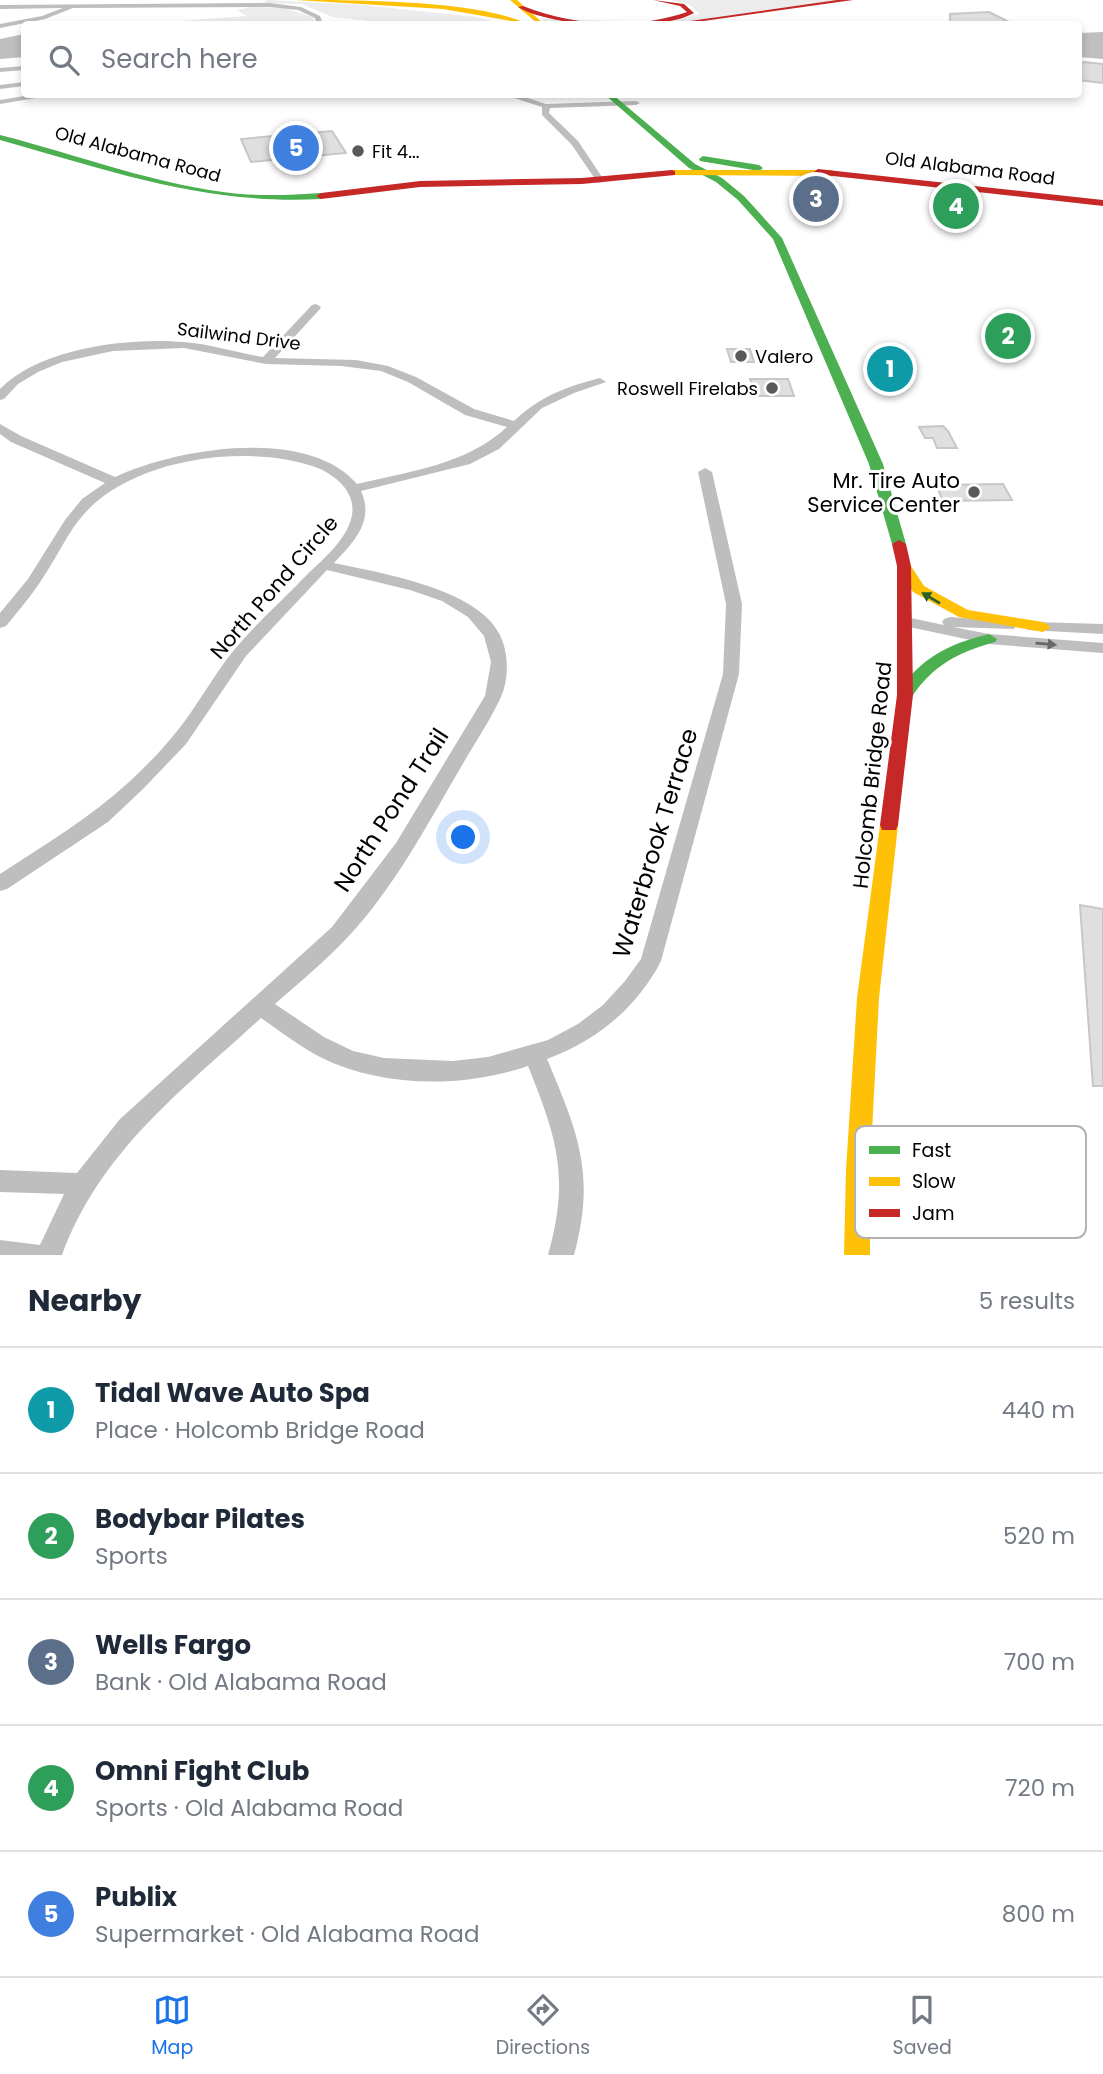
<!DOCTYPE html>
<meta charset="utf-8">
<style>
:root{--surface:#fff;--page:#f6f6f7;--text:#1f2937;--muted:#747a83;--line:#e0e1e3;--accent:#1a73e8}
body{margin:0;font-family:Poppins,sans-serif;background:var(--page);color:var(--text)}
.you{position:absolute;left:464px;top:838px;width:24px;height:24px;margin:-18px;border:5px solid #fff;border-radius:50%;background:#1a73e8;box-shadow:0 0 0 10px #1a73e833}
.badge{display:grid;place-items:center;width:46px;height:46px;border-radius:50%;background:var(--accent);color:#fff;font-size:23px;font-weight:700}
.pin{position:absolute;translate:-50% -50%;border:4px solid #fff;box-shadow:0 2px 7px #0006}
.list{margin:0;padding:0;list-style:none}
h2{display:flex;justify-content:space-between;align-items:center;height:91px;margin:0;padding:0 28px;font-size:30px}
h2 small{font-size:23px;font-weight:400;color:var(--muted)}
.list li{display:grid;grid-template-columns:46px 1fr auto;gap:21px;align-items:center;box-sizing:border-box;height:126px;padding:0 28px;border-top:2px solid var(--line)}
.list b{display:block;font-size:26px;white-space:nowrap}
.list p{margin:0;font-size:23px;white-space:nowrap;color:var(--muted)}
.list em{font-size:23px;font-style:normal;color:var(--muted)}
.icon{flex:none;width:38px;height:38px;fill:none;stroke:currentColor;stroke-width:2;stroke-linecap:round;stroke-linejoin:round}
.map{position:relative;flex:none;width:1103px;height:1255px;overflow:hidden}
.search{position:absolute;background:var(--surface);box-shadow:0 4px 10px #0003;left:21px;right:21px;top:21px;height:77px;display:flex;align-items:center;gap:18px;box-sizing:border-box;padding:0 24px;border-radius:7px;color:var(--muted);font-size:26px}
.sheet{height:721px;background:var(--surface)}
nav{display:flex;justify-content:space-around;align-items:center;box-sizing:border-box;height:98px;border-top:2px solid var(--line);background:var(--surface);font-size:19px;color:var(--muted)}
nav a{display:grid;justify-items:center;gap:4px}
nav .on{color:var(--accent)}
.map>svg:first-child{display:block}
.green{fill:#ececec}
.water{fill:#bfbfbf}
.building{fill:#dfdfdf;stroke:#c7c7c7;stroke-width:2}
.lines{fill:none;stroke-linecap:round;stroke-linejoin:round}
.street{fill:#bebebe;fill-rule:evenodd}
.fast{fill:#4caf50;fill-rule:evenodd}
.slow{fill:#ffc107;fill-rule:evenodd}
.jam{fill:#c62828;fill-rule:evenodd}
.oneway{fill:#2a602c}
.oneway2{fill:#686868}
.poi-dot{fill:#595959;stroke:#fff;stroke-width:2.5}
.labels{text-anchor:middle;dominant-baseline:central;stroke-width:6;stroke-linejoin:round;paint-order:stroke}
.far-poi-label{font-size:18px;fill:#000;stroke:#fff;text-anchor:start}
.far-street-label{font-size:18px;fill:#000;stroke:#fff}
.poi-label{font-size:21px;fill:#000;stroke:#fff;text-anchor:end}
.street-label{font-size:21px;fill:#000;stroke:#fff}
.near-street-label{font-size:24px;fill:#000;stroke:#fff}
.key{fill:#fff;stroke:#b2b2b2;stroke-width:2}
.key-label{font-size:19px;fill:#000}
</style>
<div class="map">
<svg width="1103" height="1255" viewBox="0 0 1103 1255">
<rect width="100%" height="100%" fill="#fff"/>
<!-- green -->
<path class="green" d="M 267,0 L 362,5 L 477,17 L 503,24 L 397,24 L 332,17 L 302,4 L 263,3 Z
M 671,0 L 843,0 L 679,23 L 549,24 L 541,19 L 665,22 L 699,14 L 690,5 Z
M 252,7 L 284,8 L 313,17 L 315,24 L 142,24 L 246,16 L 237,10 Z"/>
<!-- water -->
<path class="water" d="M 1103,32 L 1103,59 L 1079,57 L 1079,33 Z
M 24,34 L 24,57 L 0,59 L 0,39 Z"/>
<!-- building -->
<path class="building" d="M 989,12 L 1013,24 L 950,24 L 950,14 Z
M 1084,62 L 1103,64 L 1103,83 L 1079,80 L 1079,64 Z
M 332,131 L 346,153 L 251,162 L 241,139 Z
M 816,190 L 821,192 L 838,205 L 813,206 L 795,192 Z
M 727,349 L 750,349 L 754,362 L 731,362 Z
M 750,379 L 788,379 L 794,396 L 756,396 Z
M 943,426 L 948,431 L 957,448 L 937,448 L 933,438 L 925,438 L 919,427 Z
M 1003,484 L 1012,500 L 943,501 L 936,485 Z
M 1080,905 L 1103,909 L 1103,1086 L 1093,1086 Z"/>
<g class="lines">
<!-- street -->
<path class="street" d="M 270,3 L 301,7 L 320,16 L 323,24 L 317,24 L 315,18 L 298,10 L 270,7 L 73,8 L 45,19 L 0,28 L 0,24 L 42,16 L 63,8 L 0,9 L 0,5 Z
M 24,66 L 24,70 L 0,72 L 0,68 Z
M 24,82 L 24,86 L 0,89 L 0,85 Z
M 37,94 L 59,94 L 0,104 L 0,100 Z
M 502,94 L 515,94 L 546,104 L 636,101 L 640,103 L 636,105 L 550,108 L 549,113 L 578,141 L 604,180 L 600,183 L 597,182 L 572,145 L 542,115 L 542,107 Z
M 316,304 L 321,307 L 320,309 L 275,358 L 356,360 L 388,366 L 416,377 L 474,409 L 514,421 C 541,396 565,387 600,378 L 606,382 L 574,393 L 542,408 L 499,449 L 470,464 L 361,491 C 375,521 353,543 334,563 C 380,573 477,588 500,635 C 509,654 509,679 501,697 C 490,721 474,744 461,767 C 427,825 393,890 346,939 C 324,962 299,983 275,1004 L 324,1037 L 353,1051 L 384,1058 L 453,1061 L 488,1057 L 548,1040 L 578,1024 L 603,1005 L 625,981 L 641,959 L 723,674 L 726,604 L 698,472 L 705,468 L 712,472 L 742,604 L 739,674 L 661,961 C 637,1008 596,1041 547,1059 C 578,1133 596,1174 574,1255 L 548,1255 C 570,1178 557,1138 528,1066 C 463,1088 382,1088 320,1057 C 299,1046 280,1031 261,1018 C 182,1091 101,1150 62,1255 L 0,1255 L 0,1240 L 40,1245 L 64,1194 L 0,1192 L 0,1170 L 77,1173 L 120,1119 L 332,927 L 396,843 L 485,696 L 491,662 L 484,636 L 468,617 L 442,601 L 410,590 L 327,570 L 246,656 L 186,744 L 143,789 L 108,822 L 7,889 L 0,891 L 0,874 C 44,845 90,818 129,782 C 144,768 160,752 173,736 C 196,709 212,677 234,650 C 253,627 276,606 297,585 C 315,565 347,543 352,515 C 356,491 334,473 312,466 C 245,444 134,458 84,514 C 68,532 58,555 44,576 C 33,594 19,610 6,626 L 0,628 L 0,613 L 28,579 L 65,520 L 82,499 L 105,483 L 11,442 L 0,434 L 0,424 L 21,436 L 115,477 C 176,448 308,426 357,484 C 410,471 466,465 507,427 L 465,415 L 408,382 L 381,371 L 341,366 L 266,364 L 184,348 L 113,351 L 62,362 L 38,372 L 18,384 L 4,399 L 0,400 L 0,389 C 39,348 129,337 184,342 C 211,344 237,353 263,357 L 312,305 Z
M 906,617 L 944,625 L 942,622 L 944,619 L 950,617 L 1008,621 L 1014,623 L 1016,626 L 1014,629 L 953,627 L 989,634 L 1103,643 L 1103,653 L 989,644 L 900,625 L 898,622 L 900,619 Z
M 1034,622 L 1103,624 L 1103,634 L 1028,630 L 1026,627 Z"/>
<!-- fast -->
<path class="fast" d="M 604,94 L 612,94 L 695,164 L 722,178 L 744,196 L 782,238 L 883,464 L 906,544 L 904,547 L 894,547 L 892,544 L 869,464 L 773,239 L 738,200 L 716,182 L 689,168 Z
M 0,135 C 79,155 158,186 240,194 C 267,196 294,195 321,193 L 326,196 L 321,199 C 204,205 111,171 0,140 Z
M 703,156 L 759,165 L 763,168 L 759,171 L 700,161 L 699,159 Z
M 989,634 L 997,639 L 995,642 C 958,652 932,666 911,698 L 899,698 L 897,694 C 920,658 948,644 989,634 Z"/>
<!-- slow -->
<path class="slow" d="M 296,0 C 356,0 477,0 528,24 L 443,9 Z
M 510,0 L 517,0 L 544,24 L 538,24 Z
M 672,170 L 832,170 L 836,173 L 832,176 L 669,175 L 669,171 Z
M 904,562 L 909,563 L 924,586 L 968,610 L 1043,622 L 1051,627 L 1043,632 L 959,617 L 913,592 L 897,566 Z
M 889,818 L 896,820 L 898,825 L 879,998 L 870,1170 L 870,1255 L 844,1255 L 846,1170 L 857,998 L 880,825 L 882,820 Z"/>
<!-- jam -->
<path class="jam" d="M 653,0 L 684,4 L 694,13 C 658,33 553,28 518,7 L 523,6 C 573,26 635,30 687,12 L 680,6 Z
M 837,0 L 853,0 L 682,24 L 669,24 Z
M 818,169 L 1103,200 L 1103,206 L 815,174 L 814,172 Z
M 672,170 L 675,171 L 675,175 L 582,184 L 420,187 L 321,199 L 316,196 L 321,193 L 420,181 L 582,178 Z
M 899,540 L 906,544 L 911,566 L 913,695 L 898,825 L 896,830 L 882,830 L 880,825 L 897,695 L 897,566 L 892,544 Z"/>
</g>
<!-- one-way arrows -->
<defs><path id="oneway-solid" d="M-6-.8H1V-3.2L6.5 0L1 3.2V.8H-6Z" transform="scale(1.75)"/></defs>
<use class="oneway" href="#oneway-solid" transform="translate(931 598) rotate(-149)"/>
<use class="oneway2" href="#oneway-solid" transform="translate(1046 644) rotate(5)"/>
<!-- markers -->
<g class="poi-dot">
<circle cx="358" cy="151" r="7"/>
<circle cx="741" cy="356" r="7"/>
<circle cx="772" cy="388" r="7"/>
<circle cx="974" cy="492" r="7"/>
</g>
<g class="labels">
<!-- far-poi labels -->
<g class="far-poi-label">
<text x="372" y="151">Fit 4...</text>
<text x="755" y="356">Valero</text>
<text x="758" y="388" text-anchor="end">Roswell Firelabs</text>
</g>
<!-- far-street labels -->
<g class="far-street-label">
<text transform="translate(138 154) rotate(15)">Old Alabama Road</text>
<text transform="translate(970 168) rotate(7)">Old Alabama Road</text>
<text transform="translate(239 336) rotate(7)">Sailwind Drive</text>
</g>
<!-- poi labels -->
<g class="poi-label">
<text x="960" y="480">Mr. Tire Auto<tspan x="960" dy="24">Service Center</tspan></text>
</g>
<!-- street labels -->
<g class="street-label">
<text transform="translate(274 587) rotate(-49)">North Pond Circle</text>
<text transform="translate(872 775) rotate(-84)">Holcomb Bridge Road</text>
</g>
<!-- near-street labels -->
<g class="near-street-label">
<text transform="translate(391 810) rotate(-57)">North Pond Trail</text>
<text transform="translate(655 843) rotate(-73)">Waterbrook Terrace</text>
</g>
</g>
<!-- legend -->
<rect x="855" y="1126" width="231" height="112" rx="10" class="key"/>
<rect x="869" y="1146" width="31" height="8" fill="#4caf50"/>
<rect x="869" y="1177" width="31" height="9" fill="#ffc107"/>
<rect x="869" y="1209" width="31" height="8" fill="#c62828"/>
<g class="key-label">
<text x="912" y="1157">Fast</text>
<text x="912" y="1188">Slow</text>
<text x="912" y="1220">Jam</text>
</g>
</svg>
<div class="you"></div>
<div class="pin badge" style="left:890px;top:369px;background:#0f9aa8">1</div>
<div class="pin badge" style="left:1008px;top:336px;background:#2e9e5b">2</div>
<div class="pin badge" style="left:816px;top:199px;background:#5c6f8a">3</div>
<div class="pin badge" style="left:956px;top:206px;background:#2e9e5b">4</div>
<div class="pin badge" style="left:296px;top:148px;background:#3f7fe0">5</div>
<div class="search"><svg class="icon" aria-label="search" viewBox="0 0 24 24"><circle cx="10" cy="10" r="6"/><path d="M15 15l6 6"/></svg>Search here</div>
</div>
<section class="sheet">
<h2>Nearby<small>5 results</small></h2>
<ul class="list">
<li><span class="badge" style="background:#0f9aa8">1</span><div><b>Tidal Wave Auto Spa</b><p>Place · Holcomb Bridge Road</p></div><em>440 m</em></li>
<li><span class="badge" style="background:#2e9e5b">2</span><div><b>Bodybar Pilates</b><p>Sports</p></div><em>520 m</em></li>
<li><span class="badge" style="background:#5c6f8a">3</span><div><b>Wells Fargo</b><p>Bank · Old Alabama Road</p></div><em>700 m</em></li>
<li><span class="badge" style="background:#2e9e5b">4</span><div><b>Omni Fight Club</b><p>Sports · Old Alabama Road</p></div><em>720 m</em></li>
<li><span class="badge" style="background:#3f7fe0">5</span><div><b>Publix</b><p>Supermarket · Old Alabama Road</p></div><em>800 m</em></li>
</ul>
</section>
<nav>
<a class="on"><svg class="icon" aria-label="map" viewBox="0 0 24 24"><path d="M3 6l6-2 6 2 6-2v14l-6 2-6-2-6 2zM9 4v14M15 6v14"/></svg>Map</a>
<a><svg class="icon" aria-label="directions" viewBox="0 0 24 24"><path d="M12 3l9 9-9 9-9-9zM9 14v-3h6M13 9l2 2-2 2"/></svg>Directions</a>
<a><svg class="icon" aria-label="saved" viewBox="0 0 24 24"><path d="M7 4h10v16l-5-4-5 4z"/></svg>Saved</a>
</nav>
